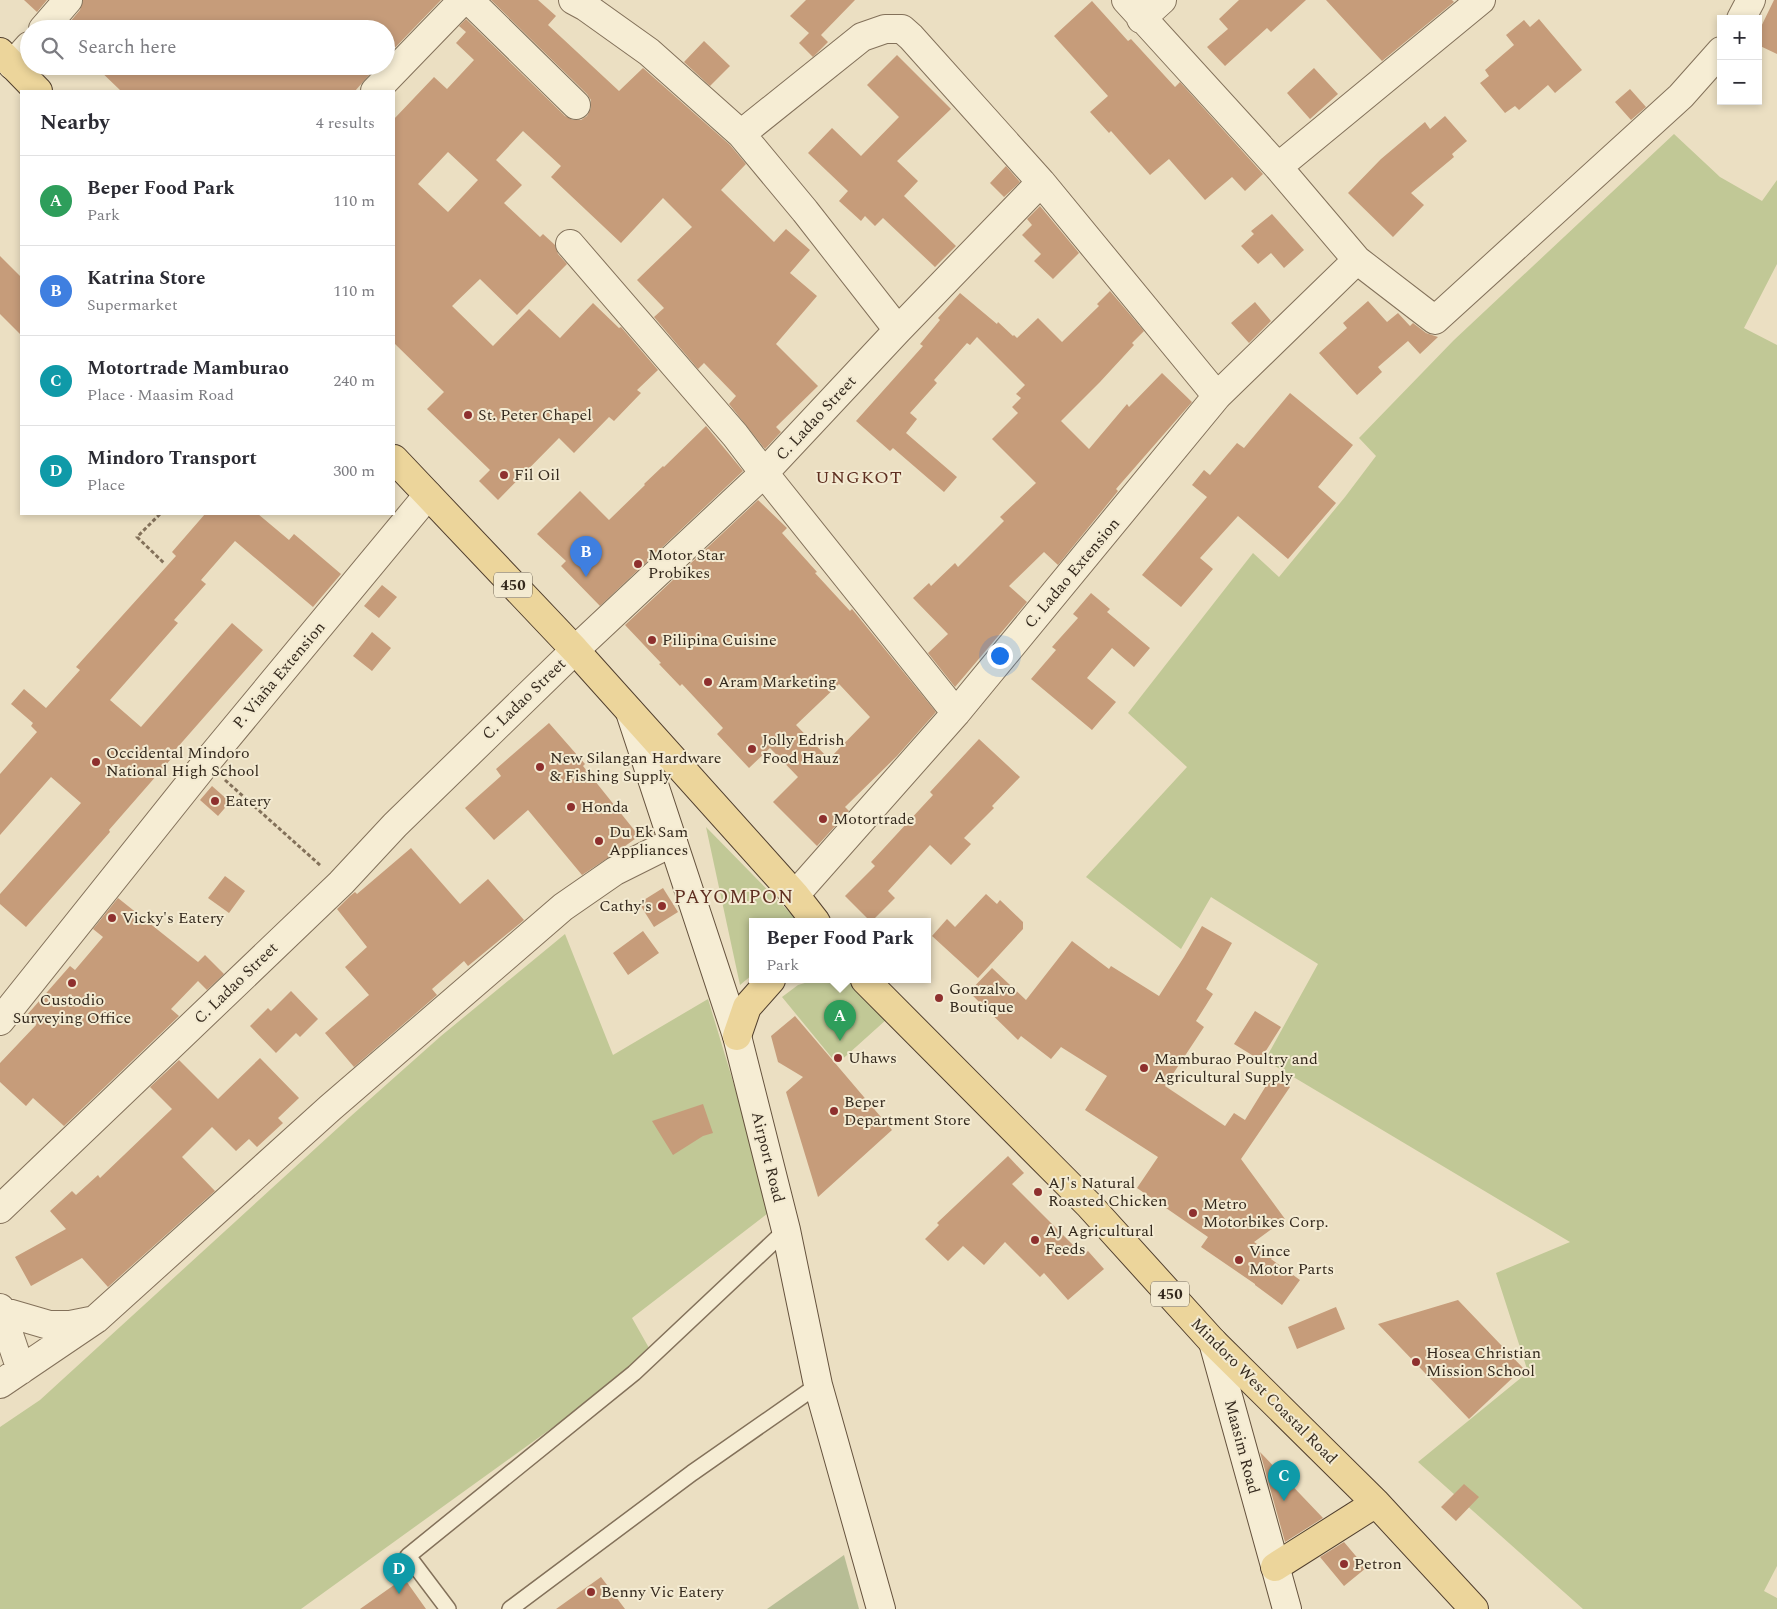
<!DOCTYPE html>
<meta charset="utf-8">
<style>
:root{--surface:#fff;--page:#f2f2f3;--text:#2b2b33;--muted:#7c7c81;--line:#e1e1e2;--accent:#8e302e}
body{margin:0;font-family:Spectral,serif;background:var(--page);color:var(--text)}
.controls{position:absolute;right:15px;top:15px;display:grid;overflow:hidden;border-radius:0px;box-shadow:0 2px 8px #0003}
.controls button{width:45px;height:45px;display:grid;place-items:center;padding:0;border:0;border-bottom:1px solid var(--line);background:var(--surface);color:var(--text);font:25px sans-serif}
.you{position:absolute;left:999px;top:655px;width:18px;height:18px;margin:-12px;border:4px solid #fff;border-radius:50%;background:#1a73e8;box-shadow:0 0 0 8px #1a73e833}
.badge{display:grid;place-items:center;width:32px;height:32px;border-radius:50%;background:var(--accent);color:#fff;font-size:16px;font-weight:700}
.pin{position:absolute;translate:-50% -41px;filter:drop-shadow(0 1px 2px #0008)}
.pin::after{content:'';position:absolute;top:26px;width:18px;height:15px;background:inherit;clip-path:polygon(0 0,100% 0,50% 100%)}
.popup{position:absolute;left:749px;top:918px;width:182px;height:65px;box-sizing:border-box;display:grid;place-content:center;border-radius:0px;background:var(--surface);filter:drop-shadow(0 1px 4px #0005);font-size:16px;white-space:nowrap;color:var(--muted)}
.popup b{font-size:19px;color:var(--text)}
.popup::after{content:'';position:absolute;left:50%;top:100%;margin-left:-10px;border:10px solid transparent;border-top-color:var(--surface)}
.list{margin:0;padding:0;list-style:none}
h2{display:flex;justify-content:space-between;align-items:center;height:65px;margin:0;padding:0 20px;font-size:21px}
h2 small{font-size:16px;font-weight:400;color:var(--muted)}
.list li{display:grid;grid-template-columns:32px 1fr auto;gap:15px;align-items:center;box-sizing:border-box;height:90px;padding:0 20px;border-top:1px solid var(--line)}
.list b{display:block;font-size:19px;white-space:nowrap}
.list p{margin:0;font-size:16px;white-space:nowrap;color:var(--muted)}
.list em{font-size:16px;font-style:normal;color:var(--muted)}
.icon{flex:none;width:28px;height:28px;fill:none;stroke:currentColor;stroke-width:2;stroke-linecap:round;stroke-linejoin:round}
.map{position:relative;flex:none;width:1777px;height:1609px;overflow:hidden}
.search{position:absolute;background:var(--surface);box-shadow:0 2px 8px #0003;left:20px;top:20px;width:375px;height:55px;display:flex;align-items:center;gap:12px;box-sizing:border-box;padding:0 18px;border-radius:28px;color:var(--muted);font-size:19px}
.panel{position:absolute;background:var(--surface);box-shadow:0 2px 8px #0003;left:20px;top:90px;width:375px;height:425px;border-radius:0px}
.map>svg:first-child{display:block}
.green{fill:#c1c896}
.cemetery{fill:#b7bd95}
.building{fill:#c69c7a;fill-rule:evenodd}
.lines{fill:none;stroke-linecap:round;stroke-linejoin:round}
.lane-casing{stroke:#83715a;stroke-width:18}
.street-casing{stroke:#83715a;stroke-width:30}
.secondary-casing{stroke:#65523d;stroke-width:30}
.primary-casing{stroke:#513f2e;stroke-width:30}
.path{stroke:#83715a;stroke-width:3;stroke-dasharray:4 2.5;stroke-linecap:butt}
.lane{stroke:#f6edd4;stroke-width:15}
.street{stroke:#f6edd4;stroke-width:28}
.secondary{stroke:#f6edd4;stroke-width:28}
.primary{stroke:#ecd59b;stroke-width:28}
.poi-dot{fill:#8e302e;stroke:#f3ead1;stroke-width:2}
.labels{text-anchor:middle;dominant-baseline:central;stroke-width:4;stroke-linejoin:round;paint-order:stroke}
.shield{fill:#f3ead1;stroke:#6d6353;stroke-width:1}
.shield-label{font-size:15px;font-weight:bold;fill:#34291d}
.poi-label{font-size:16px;fill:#34291d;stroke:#f3ead1;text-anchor:start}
.street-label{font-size:16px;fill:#34291d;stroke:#f3ead1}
.neighbourhood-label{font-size:18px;letter-spacing:1px;fill:#5e2e20;stroke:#f3ead1}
.quarter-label{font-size:19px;letter-spacing:1px;fill:#5e2e20;stroke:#f3ead1}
</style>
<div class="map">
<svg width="1777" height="1609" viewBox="0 0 1777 1609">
<rect width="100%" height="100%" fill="#ebdfc2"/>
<!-- green -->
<path class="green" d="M 1674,134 L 1720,177 L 1762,201 L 1777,180 L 1777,264 L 1744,328 L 1777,345 L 1777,1566 L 1764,1591 L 1777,1598 L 1777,1609 L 1583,1609 L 1418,1462 L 1528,1372 L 1496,1273 L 1570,1242 L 1265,1060 L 1318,964 L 1211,897 L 1181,949 L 1086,877 L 1187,767 L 1128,713 L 1253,553 L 1279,577 L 1345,497 L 1376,456 L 1359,438 L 1454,340 Z
M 706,827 L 799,922 L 752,922 L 752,975 L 740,985 Z
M 565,934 L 613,1055 L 708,999 L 772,1210 L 632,1318 L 653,1355 L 301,1609 L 0,1609 L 0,1427 L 40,1400 L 351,1116 L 441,1036 Z
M 815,980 L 835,980 L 854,983 L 887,1019 L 837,1064 L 782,997 L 798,985 Z"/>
<!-- cemetery -->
<path class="cemetery" d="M 844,1555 L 859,1609 L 767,1609 Z"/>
<!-- building -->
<path class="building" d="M 24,0 L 47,0 L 37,12 Z
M 83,0 L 441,0 L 386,57 L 386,29 L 64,29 L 80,10 Z
M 491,0 L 538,0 L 556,16 L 548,25 L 619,91 L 643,68 L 730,145 L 746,164 L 721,190 L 774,242 L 786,229 L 810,250 L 790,273 L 817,296 L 776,344 L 818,386 L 776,427 L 781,432 L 765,449 L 729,404 L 736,396 L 704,363 L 698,369 L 654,317 L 664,308 L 637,280 L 692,227 L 663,198 L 621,243 L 551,177 L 561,166 L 523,131 L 496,160 L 522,185 L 504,203 L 540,237 L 543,234 L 555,245 L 558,254 L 567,264 L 517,315 L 480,279 L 452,306 L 493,346 L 529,309 L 560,338 L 593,303 L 619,328 L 621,327 L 658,370 L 637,390 L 641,393 L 614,421 L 609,417 L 574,453 L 559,438 L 498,500 L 479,481 L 490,470 L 427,409 L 444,392 L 394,343 L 394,119 L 434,77 L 447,89 L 474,60 L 456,43 L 466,32 L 459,26 L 466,19 L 565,116 L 573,120 L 581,120 L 587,116 L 591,108 L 591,100 L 587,94 ZM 448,152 L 478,180 L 448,212 L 418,184 Z
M 806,0 L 855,0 L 821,35 L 828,42 L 813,57 L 799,43 L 809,33 L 790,16 Z
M 1239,0 L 1306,0 L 1271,32 L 1267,28 L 1225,66 L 1207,47 L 1228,29 L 1219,19 Z
M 1326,0 L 1452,0 L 1454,2 L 1382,61 Z
M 1774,0 L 1777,0 L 1777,54 L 1758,45 L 1758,33 Z
M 1092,1 L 1128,41 L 1131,39 L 1175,87 L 1180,82 L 1263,174 L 1245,191 L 1232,177 L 1205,200 L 1169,159 L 1150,175 L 1111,131 L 1109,133 L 1090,112 L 1108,96 L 1054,36 Z
M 1539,19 L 1582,70 L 1555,93 L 1548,85 L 1519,110 L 1515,106 L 1505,113 L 1480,83 L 1489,76 L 1485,70 L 1514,45 L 1506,35 L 1524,20 L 1530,27 Z
M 704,41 L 730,66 L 710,86 L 684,62 Z
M 897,55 L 951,109 L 897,161 L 918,181 L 904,196 L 956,246 L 935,267 L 883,218 L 875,226 L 865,216 L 861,221 L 839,201 L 848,191 L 808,153 L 832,128 L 861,156 L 899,117 L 867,85 Z
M 95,66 L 377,66 L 355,91 L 121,91 Z
M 1314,68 L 1338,94 L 1310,119 L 1287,93 Z
M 1630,89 L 1646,107 L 1631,120 L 1615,102 Z
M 1445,116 L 1467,141 L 1452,154 L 1454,157 L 1411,193 L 1424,205 L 1393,237 L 1348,193 L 1381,159 L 1425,122 L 1430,129 Z
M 1006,166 L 1020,182 L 1004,197 L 990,183 Z
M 1040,206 L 1079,253 L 1053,279 L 1034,261 L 1041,254 L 1022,235 L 1032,225 L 1027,219 Z
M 1272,214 L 1304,250 L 1284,268 L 1271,253 L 1258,264 L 1241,246 L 1254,234 L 1251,231 Z
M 0,256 L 21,277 L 21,335 L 0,314 Z
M 1110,291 L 1144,331 L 1132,343 L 1134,345 L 1100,382 L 1061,421 L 1089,449 L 1127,404 L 1129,407 L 1162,373 L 1192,402 L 1116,489 L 1118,491 L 1058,565 L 1044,552 L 1009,586 L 1027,602 L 955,687 L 928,653 L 948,634 L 913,598 L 929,583 L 931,586 L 955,563 L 958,567 L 1004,521 L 1000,517 L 1036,483 L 992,439 L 1018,413 L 1012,407 L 1021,398 L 1016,394 L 1025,385 L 977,337 L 970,345 L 967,343 L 934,380 L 937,383 L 910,413 L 917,419 L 906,433 L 957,477 L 944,492 L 893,448 L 890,451 L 856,421 L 923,346 L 920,344 L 940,320 L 938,318 L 960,293 L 997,324 L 998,322 L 1013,336 L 1014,335 L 1017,338 L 1038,318 L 1062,342 L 1099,306 L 1097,304 Z
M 1368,301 L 1387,322 L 1398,313 L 1410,326 L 1413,323 L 1426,333 L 1438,337 L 1420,354 L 1408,341 L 1378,367 L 1382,372 L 1357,395 L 1319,353 L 1347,328 L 1343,323 Z
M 1255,302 L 1271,321 L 1249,343 L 1231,323 Z
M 1290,393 L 1353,445 L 1318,487 L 1336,503 L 1288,559 L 1238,516 L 1200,558 L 1213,569 L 1181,607 L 1142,575 L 1207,497 L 1192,485 L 1204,470 L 1210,475 L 1237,443 L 1244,448 Z
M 706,426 L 743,471 L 600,606 L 561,566 L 566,561 L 537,534 L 580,491 L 609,520 L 645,485 L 644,484 L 663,466 L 664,467 Z
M 758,500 L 787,528 L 782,533 L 817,572 L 815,573 L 850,611 L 852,609 L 936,712 L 897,756 L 845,807 L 849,811 L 817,846 L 773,802 L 798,777 L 770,748 L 749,768 L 717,734 L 723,728 L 682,684 L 680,686 L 659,664 L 661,663 L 625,625 ZM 839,684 L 870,717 L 829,759 L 796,725 Z
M 205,514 L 258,514 L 289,540 L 294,534 L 341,574 L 313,607 L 235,541 L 201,580 L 206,584 L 174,620 L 178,623 L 110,700 L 141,727 L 232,623 L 263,650 L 169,757 L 171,759 L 109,830 L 110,832 L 26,927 L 0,904 L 0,894 L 81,803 L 51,777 L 0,835 L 0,774 L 37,732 L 31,726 L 33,723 L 11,704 L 24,689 L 46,708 L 80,670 L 76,667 L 176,556 L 172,552 Z
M 382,585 L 397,597 L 379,618 L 364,606 Z
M 1091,593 L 1110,609 L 1107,612 L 1150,648 L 1134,667 L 1112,648 L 1087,678 L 1116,702 L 1092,730 L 1031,679 L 1056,650 L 1052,647 L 1078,618 L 1073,614 Z
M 372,632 L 391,648 L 372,671 L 353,656 Z
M 549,723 L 585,764 L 583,766 L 639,836 L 617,852 L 582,875 L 528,810 L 494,840 L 465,808 L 501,776 L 496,769 Z
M 979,739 L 1020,777 L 992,806 L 994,808 L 964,838 L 971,844 L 951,865 L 930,845 L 888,891 L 895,898 L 871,922 L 845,896 L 875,866 L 871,862 L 933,795 L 930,792 Z
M 212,786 L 230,802 L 218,816 L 200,800 Z
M 411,848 L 460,904 L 488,879 L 524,920 L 468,966 L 464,961 L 432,989 L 437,995 L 354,1067 L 325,1033 L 369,995 L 345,967 L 367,947 L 337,909 L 350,896 L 355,892 L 357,894 Z
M 225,876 L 245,891 L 229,913 L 208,898 Z
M 663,888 L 678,912 L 654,927 L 639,903 Z
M 986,894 L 997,904 L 1000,900 L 1023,922 L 1023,929 L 978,978 L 932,936 L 947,919 L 955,927 Z
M 118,898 L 198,962 L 205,955 L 224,974 L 207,990 L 198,981 L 171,1009 L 179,1016 L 64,1126 L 33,1098 L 26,1106 L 0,1082 L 0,1063 L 36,1025 L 26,1016 L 70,966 L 75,970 L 103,937 L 93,929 Z
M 1202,926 L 1232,943 L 1206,989 L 1213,994 L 1196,1021 L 1204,1027 L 1165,1086 L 1225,1126 L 1234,1113 L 1245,1120 L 1272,1076 L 1290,1087 L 1241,1159 L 1285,1219 L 1254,1242 L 1274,1255 L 1271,1259 L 1300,1280 L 1282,1305 L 1255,1285 L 1255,1284 L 1201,1247 L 1208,1237 L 1137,1188 L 1158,1157 L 1085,1110 L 1107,1076 L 1061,1047 L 1051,1059 L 1021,1036 L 1018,1040 L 969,992 L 992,968 L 1026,1000 L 1072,941 L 1109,969 L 1111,966 L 1159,996 L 1184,957 Z
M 643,931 L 659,953 L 628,975 L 613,953 Z
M 291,991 L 318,1019 L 300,1037 L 296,1033 L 276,1053 L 250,1026 L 268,1008 L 271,1011 Z
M 1255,1011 L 1281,1027 L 1260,1060 L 1234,1044 Z
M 795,1016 L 892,1130 L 818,1197 L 786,1092 L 803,1077 L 778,1062 L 771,1036 Z
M 260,1058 L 299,1098 L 278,1118 L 283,1123 L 257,1147 L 249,1139 L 236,1151 L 212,1127 L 182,1157 L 215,1191 L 108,1287 L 82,1258 L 31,1286 L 15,1257 L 66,1229 L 50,1211 L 72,1191 L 76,1195 L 98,1175 L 100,1178 L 172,1109 L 150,1087 L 179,1060 L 218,1099 Z
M 703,1104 L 713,1133 L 703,1136 L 673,1155 L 652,1121 Z
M 1008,1156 L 1024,1173 L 1012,1184 L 1083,1255 L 1088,1251 L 1104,1269 L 1068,1300 L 1044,1273 L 1040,1277 L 1005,1242 L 984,1265 L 963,1246 L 948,1261 L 925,1239 L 939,1225 L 937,1223 Z
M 1458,1300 L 1523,1368 L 1469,1419 L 1378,1324 Z
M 1336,1307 L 1345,1329 L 1297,1349 L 1288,1327 Z
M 1260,1452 L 1323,1518 L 1285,1542 Z
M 1464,1484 L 1479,1497 L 1456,1521 L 1441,1507 Z
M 1344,1542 L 1366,1568 L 1344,1586 L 1320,1557 Z
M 601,1577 L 625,1609 L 556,1609 Z
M 404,1578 L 426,1609 L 360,1609 Z"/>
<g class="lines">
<defs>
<path id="lane" d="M 448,1609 L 408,1556 L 634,1373 L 786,1230
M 510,1609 L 692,1473 L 818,1385"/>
<path id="street" d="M 469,0 L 576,105
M 573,0 L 586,7 L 649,52 L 741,134 L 805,211 L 898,330
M 1126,0 L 1278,167 L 1357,260 L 1435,320 L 1681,96 L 1721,51
M 1141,19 L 1162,0
M 1741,19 L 1751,0
M 43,29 L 68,0
M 12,65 L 29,46
M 375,91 L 463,0
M 741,134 L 862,37 L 885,29 L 902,29 L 911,37 L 1041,182 L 1217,396
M 1278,167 L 1481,0
M 570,244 L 735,435 L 764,473 L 956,713
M 795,895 L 956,713 L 1217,396 L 1357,260
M 0,1021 L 206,763 L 428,495
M 0,1209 L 341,883 L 395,825 L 575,650 L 764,473 L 898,330 L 1041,182
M 0,1308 L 21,1370
M 1,1311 L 49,1325 L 70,1325 L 90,1321
M 0,1384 L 96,1319 L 330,1108 L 563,907 L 615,871 L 673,842"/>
<path id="secondary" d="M 630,712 L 737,1036 L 786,1230 L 818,1385 L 881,1609
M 1213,1342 L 1287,1609"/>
<path id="primary" d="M 0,52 L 38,91
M 394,459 L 575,650 L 795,895 L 816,922
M 865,980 L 1089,1205 L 1213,1342 L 1376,1503 L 1474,1609
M 737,1036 L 747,1007 L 771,980
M 1275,1567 L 1376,1503"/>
</defs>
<!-- lane casing -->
<use href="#lane" class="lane-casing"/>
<!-- street casing -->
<use href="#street" class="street-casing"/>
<!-- secondary casing -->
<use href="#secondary" class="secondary-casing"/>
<!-- primary casing -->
<use href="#primary" class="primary-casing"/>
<!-- path -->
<path class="path" d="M 160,514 L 137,537 L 165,564
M 225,780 L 321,866"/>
<!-- lane -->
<use href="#lane" class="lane"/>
<!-- street -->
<use href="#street" class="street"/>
<!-- secondary -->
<use href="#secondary" class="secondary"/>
<!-- primary -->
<use href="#primary" class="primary"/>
</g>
<!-- markers -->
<g class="poi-dot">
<circle cx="468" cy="415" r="5"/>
<circle cx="504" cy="475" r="5"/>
<circle cx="638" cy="564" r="5"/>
<circle cx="652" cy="640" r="5"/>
<circle cx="708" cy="682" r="5"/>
<circle cx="752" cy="749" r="5"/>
<circle cx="96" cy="762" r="5"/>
<circle cx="540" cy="767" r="5"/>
<circle cx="215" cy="801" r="5"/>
<circle cx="571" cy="807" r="5"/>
<circle cx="823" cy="819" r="5"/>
<circle cx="599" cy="841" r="5"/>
<circle cx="662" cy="906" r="5"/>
<circle cx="112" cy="918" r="5"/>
<circle cx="72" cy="983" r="5"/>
<circle cx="939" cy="998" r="5"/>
<circle cx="838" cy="1058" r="5"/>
<circle cx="1144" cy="1068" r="5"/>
<circle cx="834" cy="1111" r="5"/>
<circle cx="1038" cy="1192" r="5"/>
<circle cx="1193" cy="1213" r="5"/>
<circle cx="1035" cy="1240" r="5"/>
<circle cx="1239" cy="1260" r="5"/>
<circle cx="1416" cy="1362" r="5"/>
<circle cx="1344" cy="1564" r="5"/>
<circle cx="591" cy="1592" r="5"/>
</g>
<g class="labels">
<!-- shield labels -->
<g class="shield">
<rect x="494" y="572.5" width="38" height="25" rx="4"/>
<rect x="1151" y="1281.5" width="38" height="25" rx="4"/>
</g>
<g class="shield-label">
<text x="513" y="585">450</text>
<text x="1170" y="1294">450</text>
</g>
<!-- poi labels -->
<g class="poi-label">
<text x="478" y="415">St. Peter Chapel</text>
<text x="514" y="475">Fil Oil</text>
<text x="648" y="555">Motor Star<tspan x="648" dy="18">Probikes</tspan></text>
<text x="662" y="640">Pilipina Cuisine</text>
<text x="718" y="682">Aram Marketing</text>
<text x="762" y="740">Jolly Edrish<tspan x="762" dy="18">Food Hauz</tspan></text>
<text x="106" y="753">Occidental Mindoro<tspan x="106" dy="18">National High School</tspan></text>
<text x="550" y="758">New Silangan Hardware<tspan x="550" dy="18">&amp; Fishing Supply</tspan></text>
<text x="225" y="801">Eatery</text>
<text x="581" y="807">Honda</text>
<text x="833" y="819">Motortrade</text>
<text x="609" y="832">Du Ek Sam<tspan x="609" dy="18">Appliances</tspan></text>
<text x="652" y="906" text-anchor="end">Cathy's</text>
<text x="122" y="918">Vicky's Eatery</text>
<text x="949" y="989">Gonzalvo<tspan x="949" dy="18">Boutique</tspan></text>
<text x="72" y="1000" text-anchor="middle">Custodio<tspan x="72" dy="18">Surveying Office</tspan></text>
<text x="848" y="1058">Uhaws</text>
<text x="1154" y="1059">Mamburao Poultry and<tspan x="1154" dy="18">Agricultural Supply</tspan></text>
<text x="844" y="1102">Beper<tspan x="844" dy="18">Department Store</tspan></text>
<text x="1048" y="1183">AJ's Natural<tspan x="1048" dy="18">Roasted Chicken</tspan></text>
<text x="1203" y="1204">Metro<tspan x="1203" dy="18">Motorbikes Corp.</tspan></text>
<text x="1045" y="1231">AJ Agricultural<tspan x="1045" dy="18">Feeds</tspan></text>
<text x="1249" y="1251">Vince<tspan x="1249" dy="18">Motor Parts</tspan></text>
<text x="1426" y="1353">Hosea Christian<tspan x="1426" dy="18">Mission School</tspan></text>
<text x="1354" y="1564">Petron</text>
<text x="601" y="1592">Benny Vic Eatery</text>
</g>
<!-- street labels -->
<g class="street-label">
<text transform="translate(816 418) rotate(-47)">C. Ladao Street</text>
<text transform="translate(1072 573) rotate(-50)">C. Ladao Extension</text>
<text transform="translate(279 675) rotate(-50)">P. Viaña Extension</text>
<text transform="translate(524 699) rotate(-44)">C. Ladao Street</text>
<text transform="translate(236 983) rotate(-44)">C. Ladao Street</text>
<text transform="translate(768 1157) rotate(76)">Airport Road</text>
<text transform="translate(1264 1391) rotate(45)">Mindoro West Coastal Road</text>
<text transform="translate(1242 1447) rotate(75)">Maasim Road</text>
</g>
<!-- neighbourhood labels -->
<g class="neighbourhood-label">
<text x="859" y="477">UNGKOT</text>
</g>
<!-- quarter labels -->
<g class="quarter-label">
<text x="734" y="897">PAYOMPON</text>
</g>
</g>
</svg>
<div class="controls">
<button>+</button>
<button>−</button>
</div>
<div class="you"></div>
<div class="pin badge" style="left:840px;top:1041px;background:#2e9e5b">A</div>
<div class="popup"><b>Beper Food Park</b>Park</div>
<div class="pin badge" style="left:586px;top:577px;background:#3f7fe0">B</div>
<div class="pin badge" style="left:1284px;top:1501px;background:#0f9aa8">C</div>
<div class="pin badge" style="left:399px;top:1594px;background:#0f9aa8">D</div>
<div class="search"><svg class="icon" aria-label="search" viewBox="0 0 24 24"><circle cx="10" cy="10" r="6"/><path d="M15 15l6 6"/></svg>Search here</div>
<section class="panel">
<h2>Nearby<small>4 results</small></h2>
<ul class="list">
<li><span class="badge" style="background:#2e9e5b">A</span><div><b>Beper Food Park</b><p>Park</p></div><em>110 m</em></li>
<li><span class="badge" style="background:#3f7fe0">B</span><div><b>Katrina Store</b><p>Supermarket</p></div><em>110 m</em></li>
<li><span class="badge" style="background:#0f9aa8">C</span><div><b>Motortrade Mamburao</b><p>Place · Maasim Road</p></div><em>240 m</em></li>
<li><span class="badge" style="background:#0f9aa8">D</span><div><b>Mindoro Transport</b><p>Place</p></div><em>300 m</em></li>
</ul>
</section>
</div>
